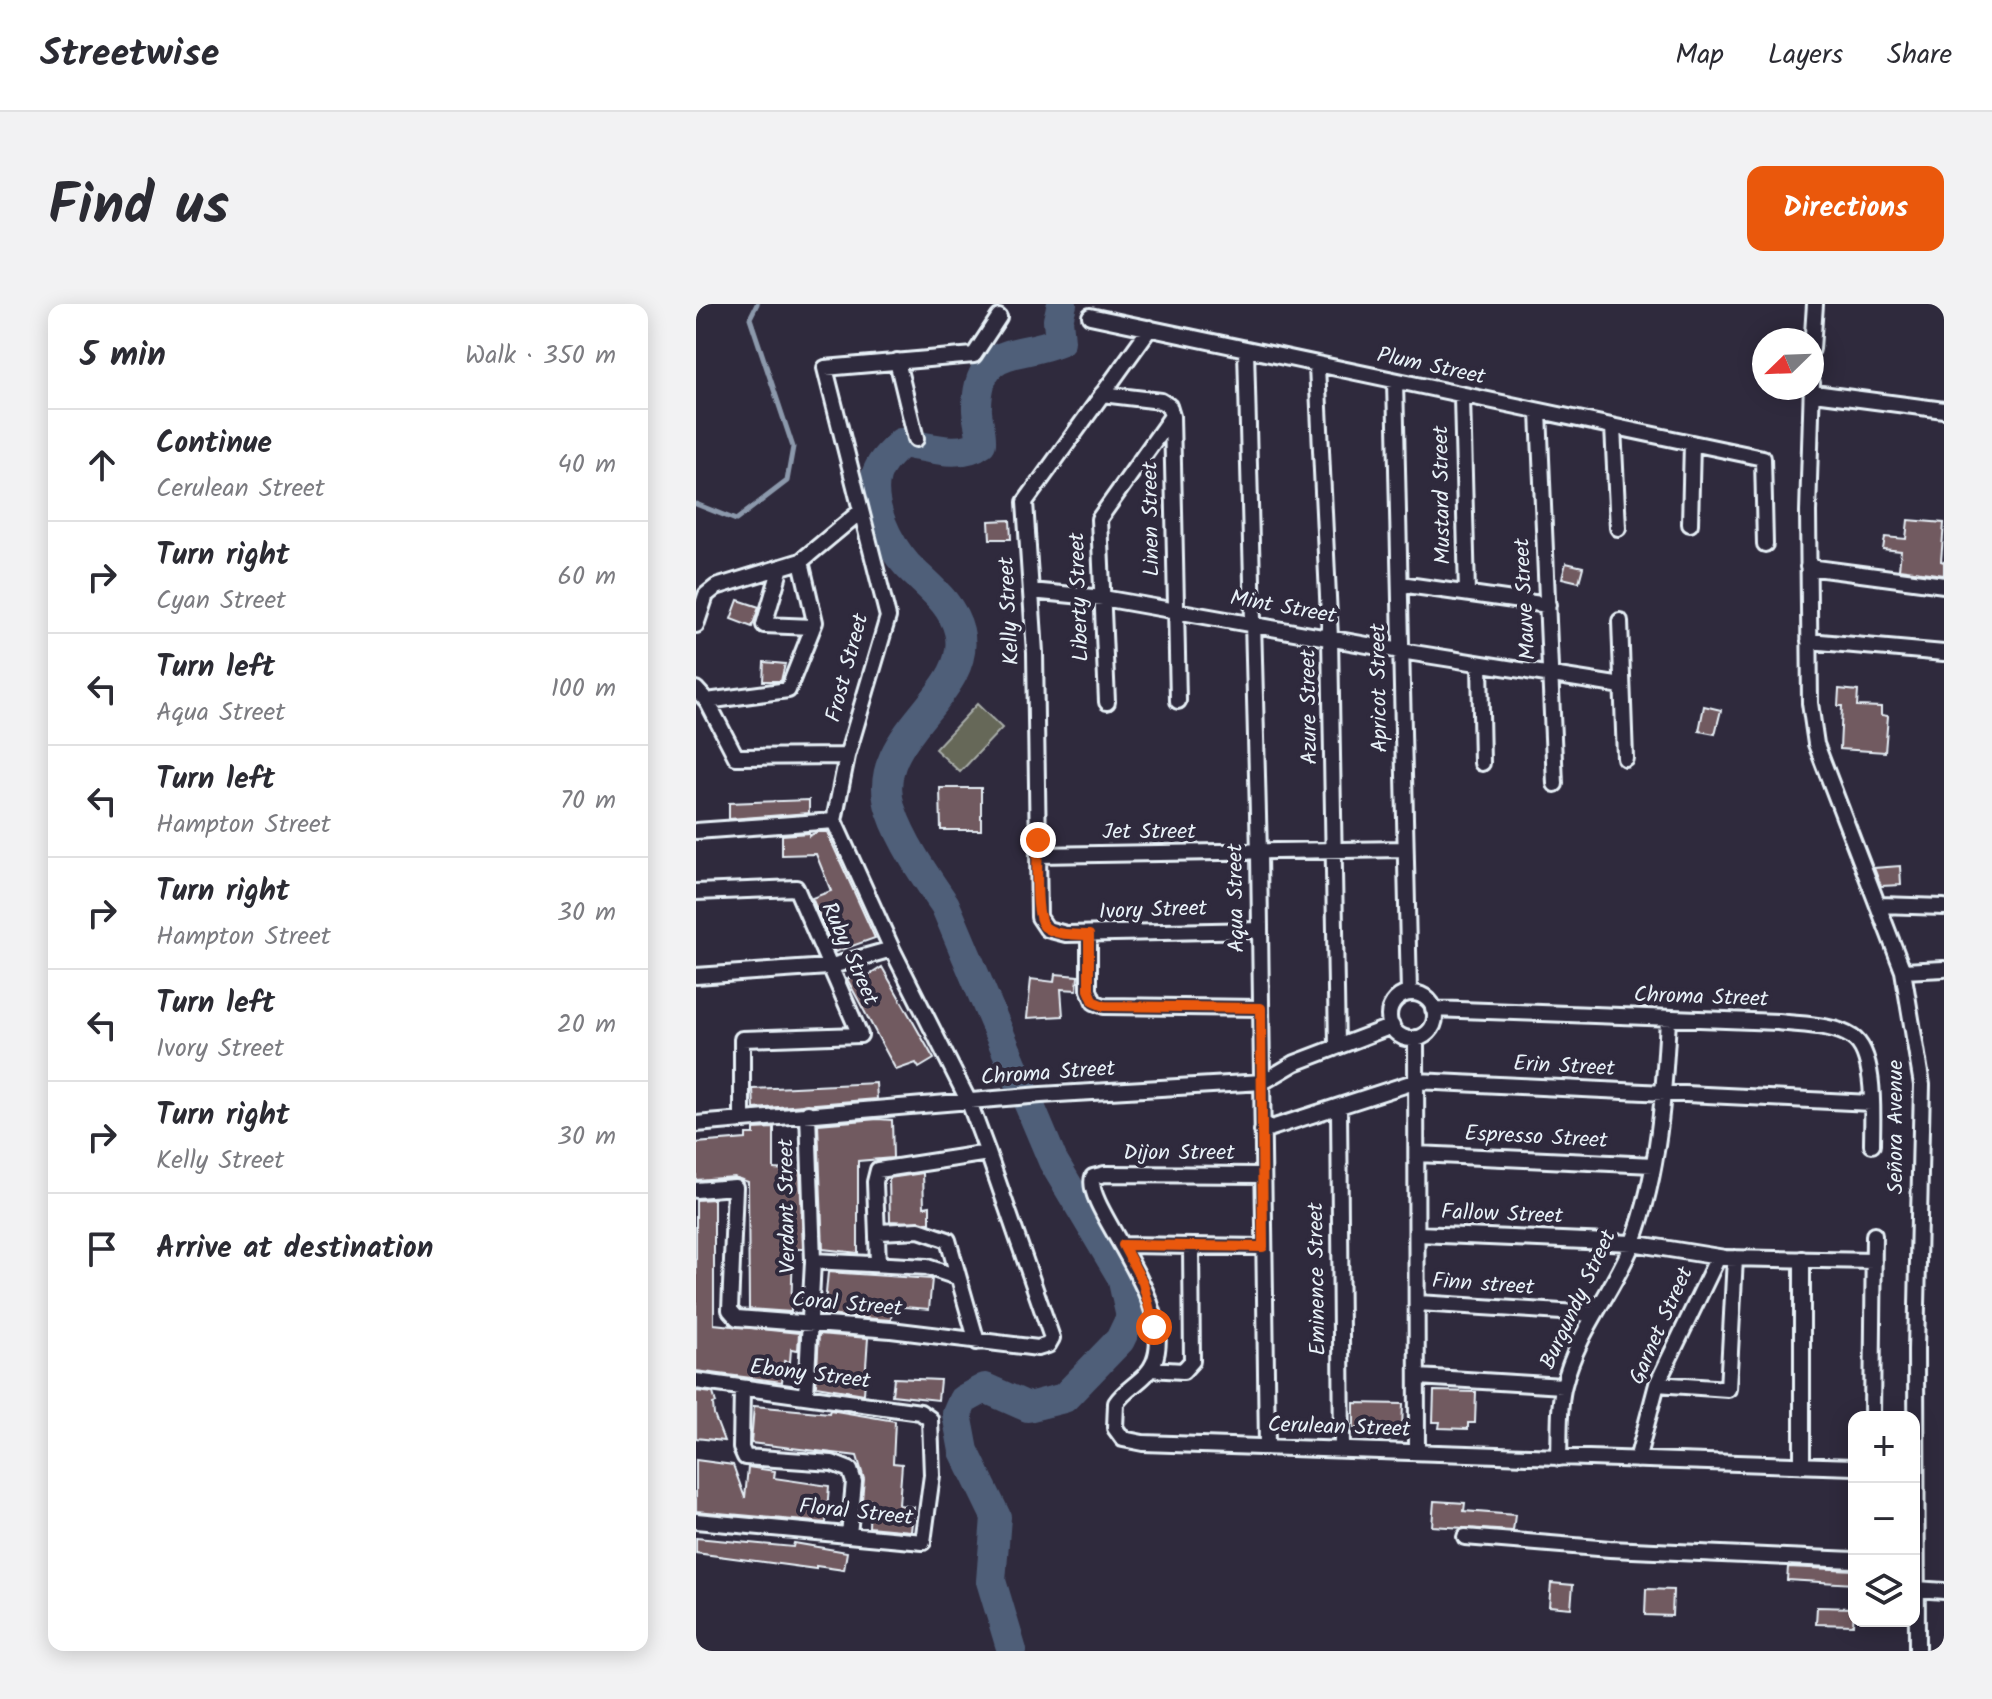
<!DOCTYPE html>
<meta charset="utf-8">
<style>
:root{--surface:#fff;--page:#f2f2f3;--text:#2b2b33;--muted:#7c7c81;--line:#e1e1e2;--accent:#ea580c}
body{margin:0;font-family:Kalam,sans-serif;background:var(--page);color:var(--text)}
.controls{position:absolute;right:24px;bottom:24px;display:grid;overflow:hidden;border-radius:16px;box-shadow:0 4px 20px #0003}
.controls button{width:72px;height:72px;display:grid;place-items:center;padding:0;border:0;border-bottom:2px solid var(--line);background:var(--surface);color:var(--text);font:40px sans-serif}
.compass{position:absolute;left:1056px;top:24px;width:72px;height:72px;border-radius:50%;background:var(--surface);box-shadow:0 4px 20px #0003;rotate:247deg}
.stop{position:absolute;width:24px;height:24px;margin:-18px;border:6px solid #ea580c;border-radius:50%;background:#fff}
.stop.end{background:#ea580c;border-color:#fff;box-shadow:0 2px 8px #0008}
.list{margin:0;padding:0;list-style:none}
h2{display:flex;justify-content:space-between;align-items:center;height:104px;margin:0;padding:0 32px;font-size:34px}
h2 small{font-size:26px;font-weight:400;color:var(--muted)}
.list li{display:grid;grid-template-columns:52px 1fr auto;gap:24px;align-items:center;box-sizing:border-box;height:112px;padding:0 32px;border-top:2px solid var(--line)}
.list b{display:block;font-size:30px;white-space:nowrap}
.list p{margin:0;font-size:26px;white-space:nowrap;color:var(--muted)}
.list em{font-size:26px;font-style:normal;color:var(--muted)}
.icon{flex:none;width:44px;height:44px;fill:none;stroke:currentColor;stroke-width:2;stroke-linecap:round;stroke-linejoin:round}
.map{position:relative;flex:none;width:1248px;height:1347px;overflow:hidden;border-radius:16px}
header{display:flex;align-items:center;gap:48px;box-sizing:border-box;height:112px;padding:0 40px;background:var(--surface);border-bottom:2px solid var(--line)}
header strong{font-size:38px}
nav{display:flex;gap:44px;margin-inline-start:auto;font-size:28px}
.intro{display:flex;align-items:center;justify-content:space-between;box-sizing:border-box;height:192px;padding:0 48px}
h1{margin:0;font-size:56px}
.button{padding:20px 36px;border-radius:16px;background:var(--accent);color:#fff;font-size:28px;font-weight:700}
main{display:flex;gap:48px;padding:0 48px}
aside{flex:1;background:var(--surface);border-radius:16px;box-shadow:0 4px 20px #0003}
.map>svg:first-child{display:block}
.green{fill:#666759;stroke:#a7aca8;stroke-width:2}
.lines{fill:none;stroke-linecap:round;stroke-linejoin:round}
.stream{stroke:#8c99ac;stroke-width:5}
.river{stroke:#4f5f79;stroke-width:30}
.building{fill:#715a61;stroke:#e8f1f8;stroke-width:2}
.street-casing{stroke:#e8f1f8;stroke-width:20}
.street{stroke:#2f2a3d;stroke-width:14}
.route{stroke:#ea580c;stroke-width:10}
.labels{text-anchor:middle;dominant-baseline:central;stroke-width:8;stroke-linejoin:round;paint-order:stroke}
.street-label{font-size:22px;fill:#e8f1f8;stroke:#2f2a3d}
</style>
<header>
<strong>Streetwise</strong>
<nav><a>Map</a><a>Layers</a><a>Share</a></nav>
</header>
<div class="intro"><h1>Find us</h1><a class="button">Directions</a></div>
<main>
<aside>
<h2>5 min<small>Walk · 350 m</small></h2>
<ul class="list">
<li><svg class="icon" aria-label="ahead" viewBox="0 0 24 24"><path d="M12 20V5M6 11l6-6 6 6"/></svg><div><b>Continue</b><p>Cerulean Street</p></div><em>40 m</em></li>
<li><svg class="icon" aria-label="right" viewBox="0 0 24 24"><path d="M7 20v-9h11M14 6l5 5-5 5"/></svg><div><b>Turn right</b><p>Cyan Street</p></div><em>60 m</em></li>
<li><svg class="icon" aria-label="left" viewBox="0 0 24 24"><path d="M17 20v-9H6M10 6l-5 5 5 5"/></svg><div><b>Turn left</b><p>Aqua Street</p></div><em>100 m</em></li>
<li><svg class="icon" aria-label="left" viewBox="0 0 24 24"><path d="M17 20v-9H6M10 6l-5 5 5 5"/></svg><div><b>Turn left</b><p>Hampton Street</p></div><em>70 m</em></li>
<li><svg class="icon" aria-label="right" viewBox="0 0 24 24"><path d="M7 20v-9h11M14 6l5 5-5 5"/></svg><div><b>Turn right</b><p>Hampton Street</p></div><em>30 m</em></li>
<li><svg class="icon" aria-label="left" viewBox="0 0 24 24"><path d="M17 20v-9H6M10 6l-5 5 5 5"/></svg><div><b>Turn left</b><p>Ivory Street</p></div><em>20 m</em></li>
<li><svg class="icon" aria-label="right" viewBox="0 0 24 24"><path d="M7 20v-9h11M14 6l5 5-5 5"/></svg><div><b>Turn right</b><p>Kelly Street</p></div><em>30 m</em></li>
<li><svg class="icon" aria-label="arrive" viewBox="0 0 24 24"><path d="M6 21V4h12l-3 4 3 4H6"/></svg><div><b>Arrive at destination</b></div></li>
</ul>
</aside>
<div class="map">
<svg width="1248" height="1347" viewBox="0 0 1248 1347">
<rect width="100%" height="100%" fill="#2f2a3d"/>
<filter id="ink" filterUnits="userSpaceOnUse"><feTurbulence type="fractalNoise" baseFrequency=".0125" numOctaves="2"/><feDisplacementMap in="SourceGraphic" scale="16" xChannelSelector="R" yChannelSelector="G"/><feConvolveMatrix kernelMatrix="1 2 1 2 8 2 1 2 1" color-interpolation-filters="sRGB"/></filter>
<g filter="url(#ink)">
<!-- green -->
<path class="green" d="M 281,400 L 306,424 L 264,468 L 239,445 Z"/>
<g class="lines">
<!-- stream -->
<path class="stream" d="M 0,200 L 40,216 L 91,177 L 97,143 L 54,14 L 61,0"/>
<!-- river -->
<path class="river" d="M 316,1347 L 295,1277 L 300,1213 L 268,1147 L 261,1110 L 267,1096 L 289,1084 L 332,1103 L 368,1094 L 424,1036 L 435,1013 L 426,973 L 357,857 L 249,601 C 229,572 206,539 195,506 C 169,432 279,391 263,327 C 256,298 230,281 211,261 C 192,240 172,200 180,172 C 184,158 195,149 205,139 C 230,142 264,155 285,139 C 286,126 280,114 281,102 C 283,39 321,55 364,37 L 362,16 L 366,0"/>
</g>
<!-- building -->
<path class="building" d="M 314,216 L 315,235 L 294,235 L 293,217 Z
M 1212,216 L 1248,219 L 1245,257 L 1248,258 L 1248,271 L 1203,265 L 1205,247 L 1187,245 L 1189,233 L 1210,235 Z
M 870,259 L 887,263 L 883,278 L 866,274 Z
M 42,296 L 63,303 L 56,323 L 35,315 Z
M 68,358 L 89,360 L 85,377 L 67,377 Z
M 1143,385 L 1162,387 L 1161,402 L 1185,403 L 1185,411 L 1192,412 L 1189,448 L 1144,445 L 1146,402 L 1142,402 Z
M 1008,402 L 1025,406 L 1019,430 L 1003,427 Z
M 244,484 L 285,484 L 285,526 L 245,526 Z
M 113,496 L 113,509 L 33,515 L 33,499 Z
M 121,528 L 131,528 L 179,634 L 139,648 L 116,594 L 135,587 L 120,550 L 86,551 L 86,531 L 113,529 L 113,532 Z
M 1204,562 L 1205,581 L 1185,582 L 1178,564 Z
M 186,663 L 238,755 L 223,764 L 220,759 L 200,766 L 151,675 L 166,667 L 169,674 Z
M 359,670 L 382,672 L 381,686 L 365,685 L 367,712 L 331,714 L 335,675 L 358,678 Z
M 180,779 L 181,795 L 58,805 L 57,785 Z
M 182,815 L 196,816 L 197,854 L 162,857 L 162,949 L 127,945 L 122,820 Z
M 78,824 L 78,865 L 104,867 L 107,945 L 97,945 L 95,1008 L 53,1005 L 52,878 L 38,873 L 0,876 L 0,839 L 50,835 L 50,830 L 58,830 L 58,825 Z
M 227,869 L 228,903 L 234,902 L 234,919 L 194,917 L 193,874 Z
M 18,895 L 18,1020 L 103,1029 L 102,1046 L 95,1045 L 94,1058 L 88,1057 L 86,1078 L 0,1067 L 0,896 Z
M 132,968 L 236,975 L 233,1005 L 196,1002 L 195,1016 L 128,1011 Z
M 123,1030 L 172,1034 L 168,1090 L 120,1082 Z
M 198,1074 L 244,1076 L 242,1096 L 196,1091 Z
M 0,1087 L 17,1089 L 20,1099 L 17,1100 L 18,1111 L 28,1137 L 0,1134 Z
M 738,1087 L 780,1088 L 779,1119 L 772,1119 L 772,1125 L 743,1124 L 744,1118 L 737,1118 Z
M 658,1099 L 707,1100 L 706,1125 L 658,1124 Z
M 58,1102 L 133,1109 L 134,1106 L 199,1117 L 197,1159 L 206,1160 L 203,1201 L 218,1203 L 215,1227 L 173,1223 L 174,1196 L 166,1196 L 168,1175 L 161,1152 L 55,1139 Z
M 0,1156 L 37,1161 L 49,1194 L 52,1163 L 79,1167 L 78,1174 L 133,1182 L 130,1219 L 0,1207 Z
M 738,1197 L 769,1199 L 768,1207 L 819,1211 L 817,1227 L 736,1222 Z
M 0,1234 L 97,1243 L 98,1239 L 151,1248 L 148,1266 L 120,1262 L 120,1265 L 0,1249 Z
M 1092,1263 L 1158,1266 L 1158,1280 L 1091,1276 Z
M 855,1279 L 877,1281 L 875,1304 L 853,1302 Z
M 950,1285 L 977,1286 L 976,1312 L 949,1311 Z
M 1121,1303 L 1158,1304 L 1157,1321 L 1120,1320 Z"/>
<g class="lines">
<defs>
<path id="street" d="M 394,12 L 1067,154 L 1069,240
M 454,24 L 329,198 L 339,349 L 343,613 L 351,625 L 370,630 L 564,626
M 550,45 L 563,549 L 571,1143
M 1116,45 L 1119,0
M 201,57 L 220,135
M 621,62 L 634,334 L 641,743
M 699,77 L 713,689
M 1116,78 L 1112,208 L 1114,399 L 1120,440 L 1207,667 L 1226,781 L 1220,1046 L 1221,1347
M 1118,89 L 1248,106
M 406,90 L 465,97 L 473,102 L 476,112 L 482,397
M 766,92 L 771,289
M 843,108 L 859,480
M 917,123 L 922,224
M 994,220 L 996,139
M 85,263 L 68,321 L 117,323
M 1112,263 L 1248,281
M 704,280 L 852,301
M 335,287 L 407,294 L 705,347 L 926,382
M 924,317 L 929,454
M 0,321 L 10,291 L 20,283 L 105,257 L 165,207
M 1113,337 L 1248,349
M 784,360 L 786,459
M 0,385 L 11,397 L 40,453 L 151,452
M 11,397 L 92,386 L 119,318 L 105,257
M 411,398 L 403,215 L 476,112
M 0,527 L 138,517
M 342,551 L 709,545
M 0,588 L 100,584 L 164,731 L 46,735 L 46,816
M 1184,601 L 1248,603
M 393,631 L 393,686 L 398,698 L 408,702 L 565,704
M 1207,667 L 1248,665
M 0,672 L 132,663 L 196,645
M693 712a23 23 0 1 1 46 0a23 23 0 1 1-46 0Z
M 737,705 L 1082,718 C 1104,721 1137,720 1156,733 C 1181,749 1176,815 1176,841
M 720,734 L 721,1148
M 643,804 L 646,1146
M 0,820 L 345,791 L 567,778 L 599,759 L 696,722
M 566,827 L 721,777 L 1175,799
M 721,850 L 957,861
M 566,871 L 409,870 L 397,873 C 386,901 482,998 458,1058 C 451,1076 430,1083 420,1099 L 419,1124 L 427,1135 L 447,1139 L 1158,1163
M 0,886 L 39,883 L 34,1006 L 41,1014 L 195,1026 L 342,1044 L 352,1041 L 356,1034 L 292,849
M 183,928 L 223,926 L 252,936 L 281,1038
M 722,930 L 936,939 L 1029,954 L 1178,957
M 427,941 L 567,943
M 117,957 L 231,963 L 261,973
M 182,960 L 179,878 L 182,866 L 292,849 L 273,798 L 196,645 L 138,517 L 151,452 L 192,313 L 129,64 L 278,51 L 303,13
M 722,999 L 897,1010
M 454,1065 L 487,1067 L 496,1057 L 495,942
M 722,1073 L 867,1082
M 0,1077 L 224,1108 L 234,1115 L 236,1171 L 227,1238 L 0,1217
M 961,1080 L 1032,1085 L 1039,954
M 46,1085 L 45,1144 L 49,1153 L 136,1159 L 154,1166 L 158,1178 L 153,1231
M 110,1091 L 117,957 L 112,809
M 1176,1113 L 1178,931
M 863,1154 C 864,1131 862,1103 868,1081 C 881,1028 918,987 937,938 C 963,869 968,789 972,716
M 941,1156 L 961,1080 L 1022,953
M 1106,1162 L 1106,955
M 769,1233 L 914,1245 L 1158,1256
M 1221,1285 L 1248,1287"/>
</defs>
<!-- street casing -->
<use href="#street" class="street-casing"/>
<!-- street -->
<use href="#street" class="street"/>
</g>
</g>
<g class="lines" filter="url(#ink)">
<!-- route -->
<path class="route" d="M 342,536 C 342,554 337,612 349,623 C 360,632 380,630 393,631 L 393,686 L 398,698 L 408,702 L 565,704 L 567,943 L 427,941 L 447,979 L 458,1023"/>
</g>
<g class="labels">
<!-- street labels -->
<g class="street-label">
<text transform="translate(735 63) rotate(12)">Plum Street</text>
<text transform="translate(747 191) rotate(-91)">Mustard Street</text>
<text transform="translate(456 215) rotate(-91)">Linen Street</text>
<text transform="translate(384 293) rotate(-92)">Liberty Street</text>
<text transform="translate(830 295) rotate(-93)">Mauve Street</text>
<text transform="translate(587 304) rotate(10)">Mint Street</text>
<text transform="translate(314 307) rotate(-93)">Kelly Street</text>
<text transform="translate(152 364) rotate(-75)">Frost Street</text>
<text transform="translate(684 384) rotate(-91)">Apricot Street</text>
<text transform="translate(614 403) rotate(-91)">Azure Street</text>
<text x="453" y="528">Jet Street</text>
<text transform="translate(541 594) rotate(-91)">Aqua Street</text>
<text transform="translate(457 607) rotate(-2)">Ivory Street</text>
<text transform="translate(153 650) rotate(66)">Ruby Street</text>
<text transform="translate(1005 694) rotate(2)">Chroma Street</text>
<text transform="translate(868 763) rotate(3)">Erin Street</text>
<text transform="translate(352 770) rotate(-4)">Chroma Street</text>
<text transform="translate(1200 823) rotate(-90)">Señora Avenue</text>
<text transform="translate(840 834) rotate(3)">Espresso Street</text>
<text x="483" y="849">Dijon Street</text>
<text transform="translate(92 902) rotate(-91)">Verdant Street</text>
<text transform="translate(806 911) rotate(2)">Fallow Street</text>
<text transform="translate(622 975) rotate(-91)">Eminence Street</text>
<text transform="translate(787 981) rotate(4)">Finn street</text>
<text transform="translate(883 996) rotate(-65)">Burgundy Street</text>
<text transform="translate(151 1001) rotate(5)">Coral Street</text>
<text transform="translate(966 1022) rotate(-66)">Garnet Street</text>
<text transform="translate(114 1071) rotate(7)">Ebony Street</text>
<text transform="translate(643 1124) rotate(2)">Cerulean Street</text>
<text transform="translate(160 1209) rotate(6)">Floral Street</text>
</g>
</g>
</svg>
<div class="controls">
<button>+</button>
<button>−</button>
<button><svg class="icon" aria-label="layers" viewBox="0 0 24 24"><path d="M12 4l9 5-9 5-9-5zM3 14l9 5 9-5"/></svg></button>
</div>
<svg class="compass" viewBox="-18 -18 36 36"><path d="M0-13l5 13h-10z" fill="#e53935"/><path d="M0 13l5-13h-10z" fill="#7c7c81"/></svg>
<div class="stop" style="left:458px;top:1023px"></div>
<div class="stop end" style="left:342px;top:536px"></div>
</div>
</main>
